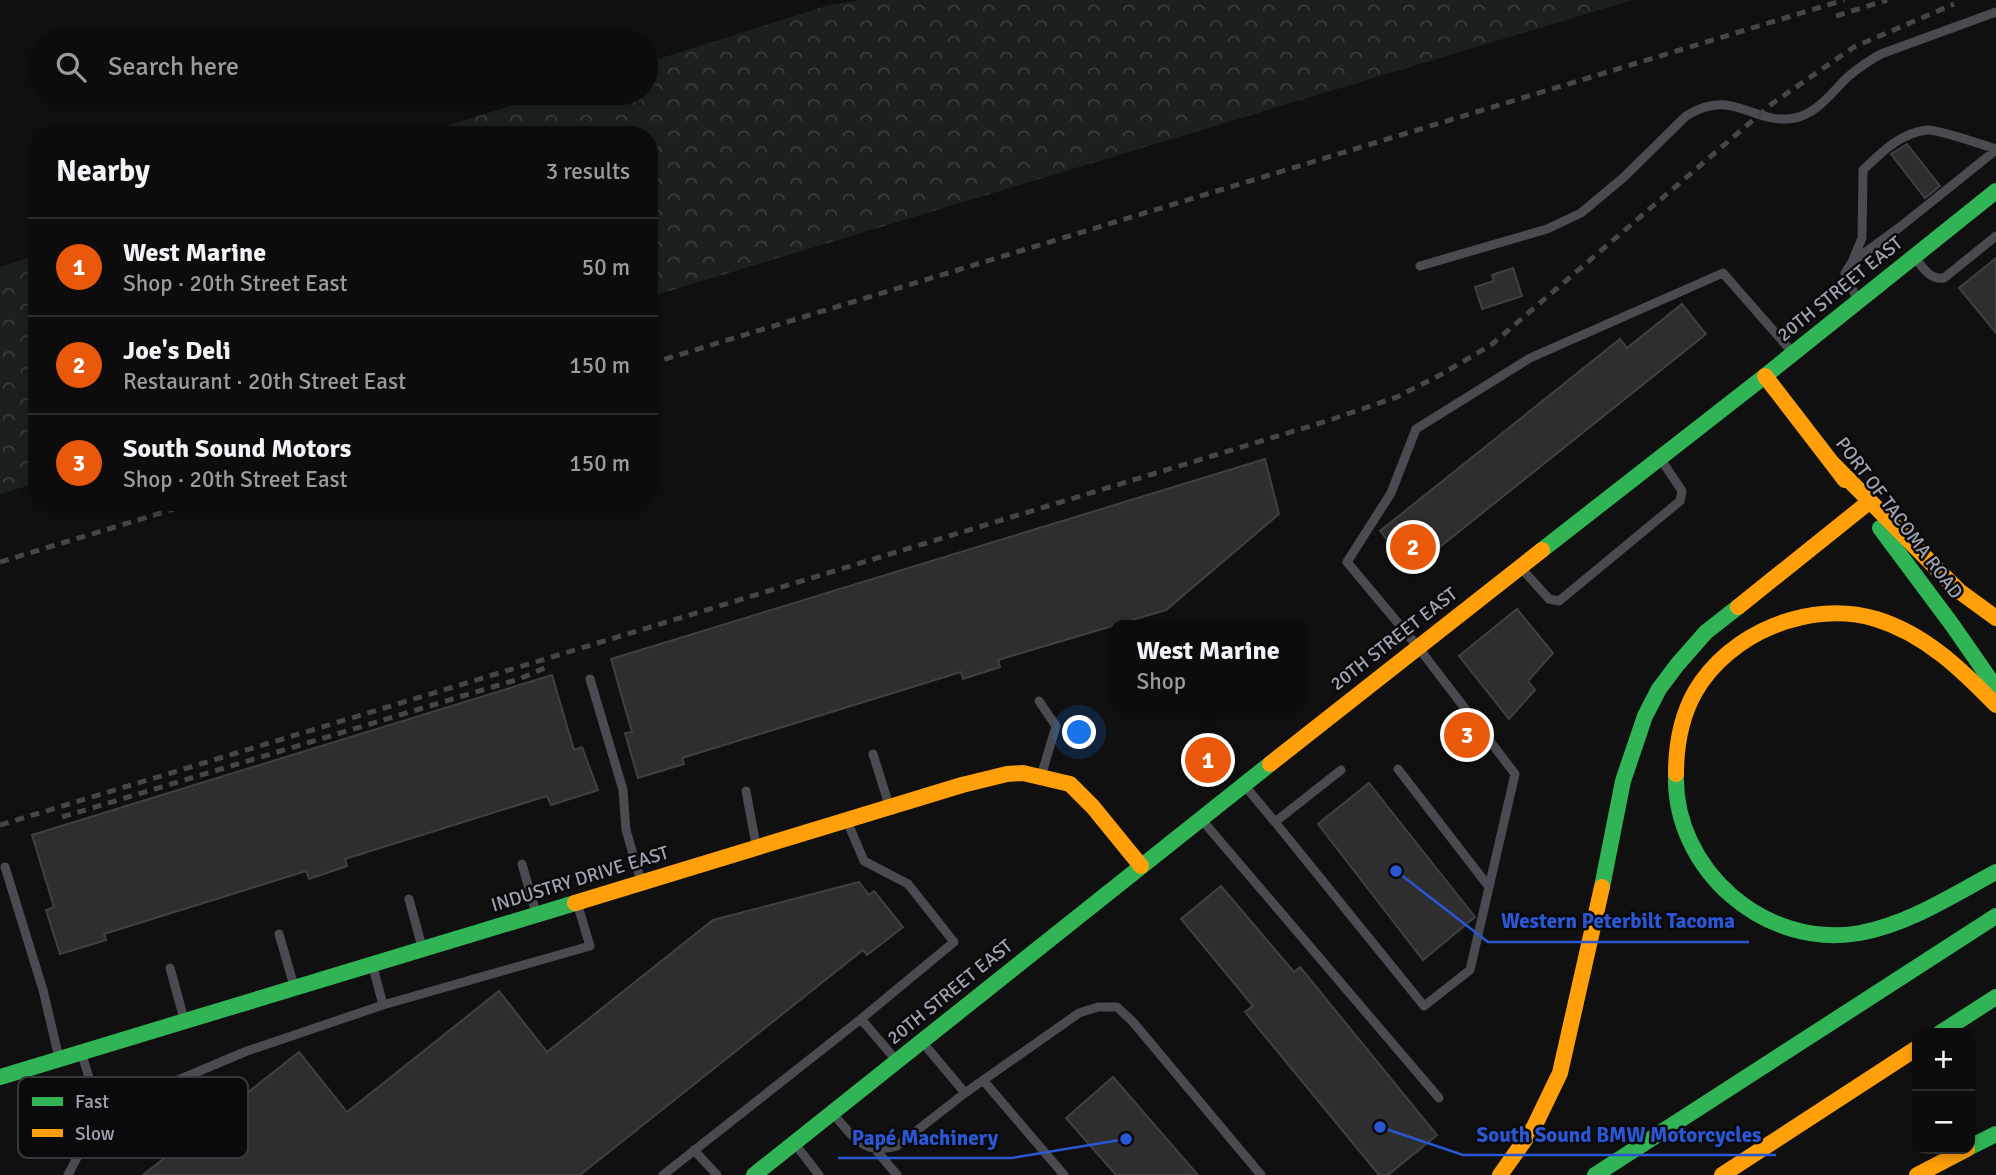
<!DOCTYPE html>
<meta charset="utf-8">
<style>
:root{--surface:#0c0c0c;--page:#1a1a1a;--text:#f1f3f6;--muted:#9a9b9d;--line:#2c2c2d;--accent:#ea580c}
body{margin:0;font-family:Signika,sans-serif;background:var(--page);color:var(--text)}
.controls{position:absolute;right:21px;bottom:21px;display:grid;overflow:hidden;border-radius:14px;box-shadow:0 4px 10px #0003}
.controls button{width:63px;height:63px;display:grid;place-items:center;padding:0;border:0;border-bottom:2px solid var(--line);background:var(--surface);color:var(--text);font:35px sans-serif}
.you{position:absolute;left:1080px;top:733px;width:24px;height:24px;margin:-18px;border:5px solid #fff;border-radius:50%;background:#1a73e8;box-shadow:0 0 0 10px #1a73e833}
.badge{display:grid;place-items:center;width:46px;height:46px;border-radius:50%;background:var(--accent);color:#fff;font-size:23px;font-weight:700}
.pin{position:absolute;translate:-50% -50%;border:4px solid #fff;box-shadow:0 2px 7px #0006}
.popup{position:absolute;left:1110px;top:620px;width:196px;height:91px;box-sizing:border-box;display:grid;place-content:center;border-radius:14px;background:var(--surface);filter:drop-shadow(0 2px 5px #0005);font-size:23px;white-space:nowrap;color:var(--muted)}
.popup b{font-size:26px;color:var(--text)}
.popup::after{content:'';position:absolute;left:50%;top:100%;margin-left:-14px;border:14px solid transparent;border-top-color:var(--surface)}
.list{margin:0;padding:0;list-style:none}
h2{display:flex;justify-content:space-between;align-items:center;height:91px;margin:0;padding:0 28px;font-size:30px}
h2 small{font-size:23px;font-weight:400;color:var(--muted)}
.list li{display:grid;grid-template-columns:46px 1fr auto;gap:21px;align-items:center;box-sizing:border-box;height:98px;padding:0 28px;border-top:2px solid var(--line)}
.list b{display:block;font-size:26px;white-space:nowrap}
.list p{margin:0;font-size:23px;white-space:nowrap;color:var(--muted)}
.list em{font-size:23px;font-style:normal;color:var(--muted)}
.icon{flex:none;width:38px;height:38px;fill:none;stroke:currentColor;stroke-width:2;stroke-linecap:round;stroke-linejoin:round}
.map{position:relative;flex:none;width:1996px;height:1175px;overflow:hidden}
.search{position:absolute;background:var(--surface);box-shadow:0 4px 10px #0003;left:28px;top:28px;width:630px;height:77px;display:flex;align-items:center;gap:18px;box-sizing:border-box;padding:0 24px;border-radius:38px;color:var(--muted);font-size:26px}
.panel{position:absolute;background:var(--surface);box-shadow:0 4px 10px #0003;left:28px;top:126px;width:630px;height:385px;border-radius:28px}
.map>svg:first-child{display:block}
.forest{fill:url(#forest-crowns)}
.building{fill:#2e2e2f;stroke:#3f4044;stroke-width:2}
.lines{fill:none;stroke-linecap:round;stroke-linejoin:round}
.lane{stroke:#4a4b50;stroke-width:9}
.fast{stroke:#30b455;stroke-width:16}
.slow{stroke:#ff9f0a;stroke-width:16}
.rail{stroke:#454649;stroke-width:5;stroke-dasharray:9 7;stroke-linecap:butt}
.labels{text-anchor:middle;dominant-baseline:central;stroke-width:5;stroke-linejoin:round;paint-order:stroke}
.street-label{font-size:19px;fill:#a0a4b2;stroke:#0a0a0c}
.key{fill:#0a0a0c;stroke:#37383e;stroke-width:2}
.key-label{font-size:19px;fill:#a0a4b2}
.leader{fill:none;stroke:#2a57d4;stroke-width:2.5}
.callout-dot{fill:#2a57d4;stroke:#0a0a0c;stroke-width:2.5}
.callout-label{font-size:21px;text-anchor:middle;font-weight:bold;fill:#2a57d4;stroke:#0a0a0c;stroke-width:5;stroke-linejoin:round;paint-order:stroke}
</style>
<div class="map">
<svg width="1996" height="1175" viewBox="0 0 1996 1175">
<defs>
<pattern id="forest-crowns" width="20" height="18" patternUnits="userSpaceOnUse" patternTransform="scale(1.75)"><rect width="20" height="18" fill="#1a201b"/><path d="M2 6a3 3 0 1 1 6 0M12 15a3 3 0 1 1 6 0" fill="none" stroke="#383d3a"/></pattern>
</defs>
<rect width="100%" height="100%" fill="#101010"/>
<!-- forest -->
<path class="forest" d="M 862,0 L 1632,0 L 649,297 L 649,135 L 418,135 L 551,93 L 646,93 L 646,63 L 829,5 Z
M 37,255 L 37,483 L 0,494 L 0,267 Z"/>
<!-- building -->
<path class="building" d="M 1907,144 L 1940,186 L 1925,198 L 1891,154 Z
M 1996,258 L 1996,333 L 1959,288 Z
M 1513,268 L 1522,296 L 1482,309 L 1475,287 L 1494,281 L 1492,275 Z
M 1682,304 L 1706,334 L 1411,570 L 1380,531 L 1620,339 L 1627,348 Z
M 1265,459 L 1279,514 L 1166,610 L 998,660 L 1000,667 L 963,679 L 961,672 L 682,758 L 684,764 L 638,778 L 625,733 L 632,732 L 611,659 Z
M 1517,609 L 1553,653 L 1528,681 L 1535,690 L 1509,719 L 1459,656 Z
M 552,675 L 574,750 L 582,747 L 598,790 L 551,805 L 547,796 L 345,859 L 347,866 L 309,879 L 306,871 L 104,934 L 106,940 L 60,954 L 46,910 L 54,907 L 32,835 Z
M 1369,783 L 1475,917 L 1423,960 L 1318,824 Z
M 859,882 L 869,895 L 874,891 L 903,927 L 867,955 L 863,950 L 580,1175 L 143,1175 L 299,1052 L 347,1112 L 499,991 L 547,1052 L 713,920 Z
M 1221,886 L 1294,972 L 1300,967 L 1437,1135 L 1388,1175 L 1379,1175 L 1245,1012 L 1253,1006 L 1181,919 Z
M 1113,1077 L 1198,1175 L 1116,1175 L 1066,1118 Z"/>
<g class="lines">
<!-- lane -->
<path class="lane" d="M 1916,259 C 1924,269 1930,280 1944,278 L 1996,236
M 1852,262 L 1862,238 L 1863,170 C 1882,152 1900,133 1927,130 C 1938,129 1983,145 1996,149
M 1420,266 L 1547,229 L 1581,213 L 1624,177 L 1686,116 C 1733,86 1753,126 1795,118 C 1819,113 1833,90 1850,75 C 1860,67 1870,60 1881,54 L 1996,12
M 1856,297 L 1845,273 L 1852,262 L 1900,227 L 1996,150
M 1521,568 L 1549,599 L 1559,601 L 1680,501 L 1682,491 L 1662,461
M 590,679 L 623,790 L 626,830 L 641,881
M 1039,701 L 1056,726 L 1042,773
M 873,754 L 889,805
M 1398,769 L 1489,887
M 1245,786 L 1275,822 L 1341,770
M 746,791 L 756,845
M 1202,820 L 1439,1098
M 1275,822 L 1424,1006 L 1470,970 L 1515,774 L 1418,647 L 1347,562 L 1391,493 L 1416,429 L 1530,358 L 1723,273 L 1792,352
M 522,864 L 536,913
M 5,867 L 43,990 L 59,1058
M 409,899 L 422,947
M 279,934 L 294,986
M 170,968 L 184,1019
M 383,1005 L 590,946 L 578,906
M 861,1019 L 896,1060
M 924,1044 L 965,1093 L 1079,1013 L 1098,1007 L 1117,1007 L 1133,1022 L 1261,1175
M 82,1055 L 100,1113
M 983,1080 L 1064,1175
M 835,1116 C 854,1138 865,1156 897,1146 L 965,1093
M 795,1144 L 819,1175
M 694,1150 L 717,1175
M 876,1150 L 897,1175
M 68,1175 L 100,1113 L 247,1051 L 383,1005 L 373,967
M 663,1175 L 861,1019 L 954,942 L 908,884 L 864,861 L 847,821"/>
<!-- fast -->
<path class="fast" d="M 1880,528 L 1953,626 L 1996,688
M 1542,550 L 1765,376 L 1996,191
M 1676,774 C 1673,869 1765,950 1860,933 C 1909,924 1953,895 1996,872
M 1602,887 L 1623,781 L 1645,716 L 1659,689 L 1677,665 L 1706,632 L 1738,607
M 1940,1033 L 1996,997
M 0,1077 L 575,903
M 1970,1147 L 1996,1134
M 754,1175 L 1270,764
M 1595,1175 L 1996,916"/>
<!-- slow -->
<path class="slow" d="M 1765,376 L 1845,480
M 1833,464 L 1959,591 L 1996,618
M 1738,607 L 1864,506
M 1270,764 L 1542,550
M 1676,774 C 1676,746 1681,717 1695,692 C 1729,633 1810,599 1876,619 C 1925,634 1961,669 1996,705
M 575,903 L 962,785 L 1007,774 L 1023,773 L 1070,784 L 1093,807 L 1141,866
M 1500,1175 L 1534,1127 L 1560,1073 L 1602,887
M 1722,1175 L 1917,1048
M 1917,1175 L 1967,1149"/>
<!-- rail -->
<path class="rail" d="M 1836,16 L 1887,0
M 649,364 L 1844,0
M 0,562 L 197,502
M 62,817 L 519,679 L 547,667
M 0,825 L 1327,421 L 1397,397 L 1442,374 L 1491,345 L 1773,103 L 1854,47 L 1954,4"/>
</g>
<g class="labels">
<!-- street labels -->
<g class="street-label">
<text transform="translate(1840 289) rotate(-39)">20TH STREET EAST</text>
<text transform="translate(1899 518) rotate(53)">PORT OF TACOMA ROAD</text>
<text transform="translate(1394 639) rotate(-38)">20TH STREET EAST</text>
<text transform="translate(580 879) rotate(-17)">INDUSTRY DRIVE EAST</text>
<text transform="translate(950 992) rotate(-39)">20TH STREET EAST</text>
</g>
</g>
<!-- legend -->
<rect x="18" y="1077" width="230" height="81" rx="10" class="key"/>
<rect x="32" y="1097" width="31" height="9" fill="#30b455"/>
<rect x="32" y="1129" width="31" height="8" fill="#ff9f0a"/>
<g class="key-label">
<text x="75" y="1108">Fast</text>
<text x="75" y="1140">Slow</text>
</g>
<!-- callouts -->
<path class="leader" d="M1396 871L1488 942H1749M1380 1127L1463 1155H1776M1126 1139L1012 1158H838"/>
<g class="callout-dot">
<circle cx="1396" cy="871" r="7"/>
<circle cx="1380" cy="1127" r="7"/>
<circle cx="1126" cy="1139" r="7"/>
</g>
<g class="callout-label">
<text x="1618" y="928">Western Peterbilt Tacoma</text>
<text x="1619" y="1142">South Sound BMW Motorcycles</text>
<text x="925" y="1145">Papé Machinery</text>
</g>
</svg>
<div class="controls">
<button>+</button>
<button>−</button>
</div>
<div class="you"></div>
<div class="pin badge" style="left:1208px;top:760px">1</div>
<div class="popup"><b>West Marine</b>Shop</div>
<div class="pin badge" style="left:1413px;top:547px">2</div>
<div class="pin badge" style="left:1467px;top:735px">3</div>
<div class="search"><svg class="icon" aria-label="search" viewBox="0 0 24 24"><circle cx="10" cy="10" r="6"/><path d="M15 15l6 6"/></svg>Search here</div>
<section class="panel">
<h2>Nearby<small>3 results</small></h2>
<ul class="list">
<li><span class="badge">1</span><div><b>West Marine</b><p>Shop · 20th Street East</p></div><em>50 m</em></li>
<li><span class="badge">2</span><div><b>Joe's Deli</b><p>Restaurant · 20th Street East</p></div><em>150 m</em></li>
<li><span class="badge">3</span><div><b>South Sound Motors</b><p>Shop · 20th Street East</p></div><em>150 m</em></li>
</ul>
</section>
</div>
